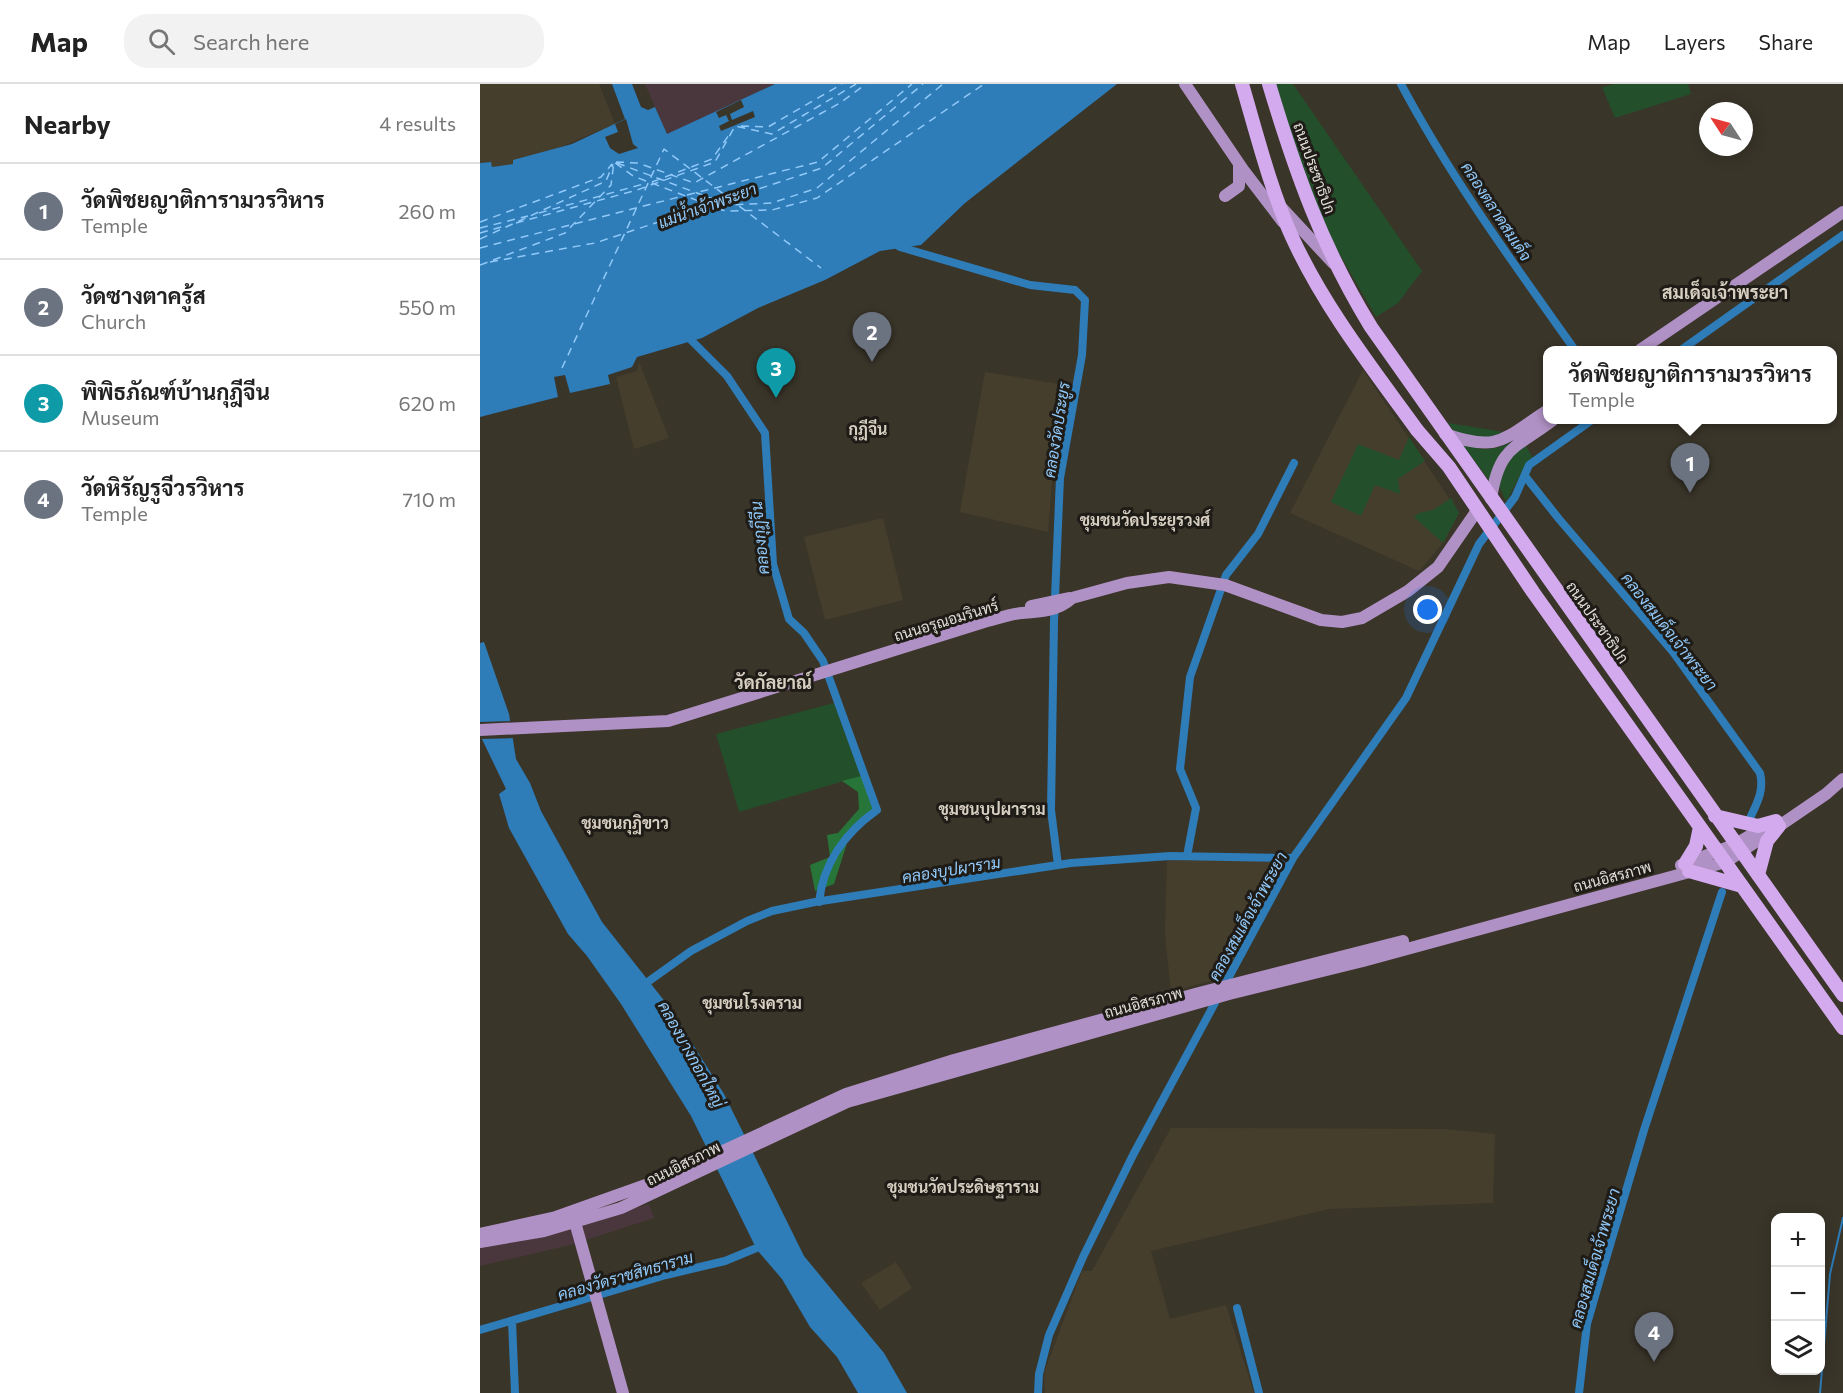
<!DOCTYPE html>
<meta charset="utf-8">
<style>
:root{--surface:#fff;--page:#f2f2f2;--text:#222;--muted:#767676;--line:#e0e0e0;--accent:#815470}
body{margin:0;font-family:Commissioner,Sarabun,sans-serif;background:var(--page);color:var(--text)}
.controls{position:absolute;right:18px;bottom:18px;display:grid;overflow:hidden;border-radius:12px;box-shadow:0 3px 15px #0003}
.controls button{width:54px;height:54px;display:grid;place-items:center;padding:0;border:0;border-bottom:2px solid var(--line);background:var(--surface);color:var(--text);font:30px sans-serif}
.compass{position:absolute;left:1219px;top:18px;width:54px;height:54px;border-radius:50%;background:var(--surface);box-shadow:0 3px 15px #0003;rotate:306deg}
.you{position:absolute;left:948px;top:526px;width:21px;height:21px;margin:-15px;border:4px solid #fff;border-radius:50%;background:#1a73e8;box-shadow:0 0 0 9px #1a73e833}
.badge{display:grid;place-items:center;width:39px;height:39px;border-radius:50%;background:var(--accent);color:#fff;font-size:20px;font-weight:700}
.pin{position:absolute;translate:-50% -50px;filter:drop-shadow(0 2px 3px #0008)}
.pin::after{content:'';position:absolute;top:32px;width:21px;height:18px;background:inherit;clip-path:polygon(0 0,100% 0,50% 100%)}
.popup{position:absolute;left:1063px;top:262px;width:294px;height:78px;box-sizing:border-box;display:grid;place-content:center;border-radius:12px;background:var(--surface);filter:drop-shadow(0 2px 4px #0005);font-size:20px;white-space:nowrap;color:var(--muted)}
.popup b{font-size:22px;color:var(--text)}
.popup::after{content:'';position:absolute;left:50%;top:100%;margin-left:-12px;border:12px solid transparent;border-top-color:var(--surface)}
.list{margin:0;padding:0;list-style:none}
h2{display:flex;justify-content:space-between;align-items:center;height:78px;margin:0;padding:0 24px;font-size:26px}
h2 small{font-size:20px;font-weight:400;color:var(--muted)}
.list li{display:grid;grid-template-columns:39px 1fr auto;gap:18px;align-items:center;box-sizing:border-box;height:96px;padding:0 24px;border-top:2px solid var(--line)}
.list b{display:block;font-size:22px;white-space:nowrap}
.list p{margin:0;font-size:20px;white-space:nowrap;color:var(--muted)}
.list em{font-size:20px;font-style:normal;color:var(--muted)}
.icon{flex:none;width:33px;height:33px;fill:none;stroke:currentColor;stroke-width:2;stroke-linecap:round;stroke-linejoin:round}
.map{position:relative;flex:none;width:1363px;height:1309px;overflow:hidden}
header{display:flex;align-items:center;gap:36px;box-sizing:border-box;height:84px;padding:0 30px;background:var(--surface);border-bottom:2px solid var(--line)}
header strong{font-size:28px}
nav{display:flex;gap:33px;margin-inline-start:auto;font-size:21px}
.search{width:420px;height:54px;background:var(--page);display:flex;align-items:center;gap:15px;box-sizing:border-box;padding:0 21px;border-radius:24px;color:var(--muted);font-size:22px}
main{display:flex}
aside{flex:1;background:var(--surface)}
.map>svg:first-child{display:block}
.commercial{fill:#4a373e}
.built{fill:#463e2c}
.green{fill:#234f2b}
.forest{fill:#277538}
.water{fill:#2e7cb8}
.pier{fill:#3a3529}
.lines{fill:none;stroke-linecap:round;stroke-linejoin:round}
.stream{stroke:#2e7cb8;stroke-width:2}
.canal{stroke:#2e7cb8;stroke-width:8}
.ferry{stroke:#91c9fa;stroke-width:1.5;stroke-dasharray:8 6;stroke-linecap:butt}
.secondary{stroke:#b091c5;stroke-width:12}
.primary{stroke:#d3aaed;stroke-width:14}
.primary-bridge{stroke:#d3aaed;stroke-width:14}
.labels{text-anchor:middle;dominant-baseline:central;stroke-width:6;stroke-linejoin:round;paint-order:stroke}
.street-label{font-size:15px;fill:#e3dfd8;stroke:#1f1c17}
.water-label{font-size:16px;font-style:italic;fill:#91c9fa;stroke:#1f1c17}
.neighbourhood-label{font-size:16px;font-weight:bold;fill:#d7d0c2;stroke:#1f1c17}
.quarter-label{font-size:18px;font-weight:bold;fill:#d7d0c2;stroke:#1f1c17}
</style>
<header>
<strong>Map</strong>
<div class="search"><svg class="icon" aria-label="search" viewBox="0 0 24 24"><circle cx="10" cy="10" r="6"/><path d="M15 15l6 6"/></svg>Search here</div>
<nav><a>Map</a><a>Layers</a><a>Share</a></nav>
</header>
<main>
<aside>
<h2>Nearby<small>4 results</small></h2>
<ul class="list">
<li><span class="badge" style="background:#6b7280">1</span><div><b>วัดพิชยญาติการามวรวิหาร</b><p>Temple</p></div><em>260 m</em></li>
<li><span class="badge" style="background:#6b7280">2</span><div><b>วัดซางตาครู้ส</b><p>Church</p></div><em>550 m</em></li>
<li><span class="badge" style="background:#0f9aa8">3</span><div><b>พิพิธภัณฑ์บ้านกุฎีจีน</b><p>Museum</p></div><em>620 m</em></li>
<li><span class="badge" style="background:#6b7280">4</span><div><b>วัดหิรัญรูจีวรวิหาร</b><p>Temple</p></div><em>710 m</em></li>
</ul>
</aside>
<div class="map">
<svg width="1363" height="1309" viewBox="0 0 1363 1309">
<rect width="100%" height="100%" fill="#3a3529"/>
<!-- commercial -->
<path class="commercial" d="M 165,0 L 295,0 L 187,51 Z
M 169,1120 L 174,1134 L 90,1161 L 0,1182 L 0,1161 L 48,1155 Z"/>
<!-- built -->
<path class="built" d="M 0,0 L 119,0 L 135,40 L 71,67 L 33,76 L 34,80 L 12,83 L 11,78 L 0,79 Z
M 159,278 L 189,354 L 154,365 L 136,293 L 157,287 Z
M 883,286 L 979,429 L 964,458 L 939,487 L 810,429 Z
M 505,288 L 585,301 L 574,372 L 568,448 L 480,428 Z
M 403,434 L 423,516 L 345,536 L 324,453 Z
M 768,774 L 803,781 L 744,893 L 691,908 L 685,850 L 687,777 Z
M 691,1044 L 964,1045 L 1015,1050 L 1013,1119 L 849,1125 L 671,1167 L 690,1235 L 746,1221 L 774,1309 L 565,1309 L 564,1289 L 602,1187 L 612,1187 Z
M 416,1178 L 432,1204 L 400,1226 L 381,1199 Z"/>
<!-- green -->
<path class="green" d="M 793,0 L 813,0 L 942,187 L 918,219 L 896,233 L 842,140 Z
M 1135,0 L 1208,0 L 1211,10 L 1135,34 L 1122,3 Z
M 968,339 L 1024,348 L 1018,355 L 978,353 Z
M 1052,346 L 1015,378 L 1011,399 L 981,359 C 1013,372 1025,362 1052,346 Z
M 929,353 L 945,377 L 918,395 L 920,410 L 895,401 L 881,432 L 851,418 L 878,360 L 919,376 Z
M 1046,362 L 1053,374 L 1046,380 L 1026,418 L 1017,396 L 1032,371 Z
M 971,414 L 979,429 L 963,459 L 934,433 L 939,429 L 953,426 Z
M 354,619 L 381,692 L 259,728 L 236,650 Z"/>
<!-- forest -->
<path class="forest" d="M 381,692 L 393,723 L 393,733 L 369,753 L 354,800 L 335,807 L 330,781 L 350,773 L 347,751 L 358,749 L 379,725 L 378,708 L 362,697 Z"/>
<!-- water -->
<path class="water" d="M 132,0 L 152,0 L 161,23 L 168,26 L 175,23 L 187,50 L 295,0 L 637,0 L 485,119 L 441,161 L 400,167 L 345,196 L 278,224 L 222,254 L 157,273 L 152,283 L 128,291 L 130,300 L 90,309 L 85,291 L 74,293 L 78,313 L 0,333 L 0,79 L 11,78 L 12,83 L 33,80 L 33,76 L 92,60 L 145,35 Z
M 4,558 L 29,630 L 36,675 L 50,699 L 61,727 L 122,838 L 190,924 L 244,1010 L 324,1172 L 404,1269 L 427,1309 L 378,1309 L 357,1273 L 330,1243 L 302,1195 L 277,1166 L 211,1032 L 141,920 L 107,872 L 88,850 L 29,744 L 19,710 L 26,705 L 0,651 L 0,559 Z"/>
<!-- pier -->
<path class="pier" d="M 261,16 L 264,23 L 250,30 L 252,36 L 273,27 L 275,33 L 241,47 L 239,42 L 249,37 L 246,31 L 239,34 L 236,28 Z
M 146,35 L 153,60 L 158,64 L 139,70 L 130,64 L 125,53 L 138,48 L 135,40 Z
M 33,637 L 36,654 L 0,655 L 0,638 Z"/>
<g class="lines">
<!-- stream -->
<path class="stream" d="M 1340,1309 L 1350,1190 L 1363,1134"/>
<!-- canal -->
<path class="canal" d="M 921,0 C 971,94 1034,180 1095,266
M 412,157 L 420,163 L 550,201 L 595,206 L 605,216 L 602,271 L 580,394 L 574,537 L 571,726 L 578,781
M 205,250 L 247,292 L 285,349 L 293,480 L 309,535 L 324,549 L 343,577 L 397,726 C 366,748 343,779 339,818
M 1201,266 L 1363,151
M 1045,392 L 1079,435 L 1193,568 L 1280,689 C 1284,706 1278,717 1271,732
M 707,772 L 716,724 L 700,685 L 710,593 L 746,491 L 778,450 L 814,379
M 162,902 L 211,867 L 267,837 L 292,827 L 335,818 L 591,779 L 690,772 L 813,774
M 757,1224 L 779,1309
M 32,1237 L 35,1309
M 0,1246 L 186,1191 L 245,1177 L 286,1160
M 558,1309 L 559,1290 L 569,1251 L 603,1173 L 653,1071 L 813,774 L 926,614 L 999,460 L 1035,413 L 1049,381 L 1112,336
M 1099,1309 L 1107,1240 L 1120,1195 L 1164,1046 L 1242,808"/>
<!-- ferry -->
<path class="ferry" d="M 261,42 L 288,43 L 362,0
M 136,78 L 158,79 L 214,99 L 360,19 L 386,0
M 137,79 L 249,121 L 292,119 L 337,104 L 463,0
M 172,98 L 232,75 L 249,51
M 207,111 L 338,78 L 432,0
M 59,129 L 167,99
M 0,138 L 121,93 L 132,80
M 36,139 L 157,106 L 235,78 L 255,42 L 292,50 L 376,0
M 0,144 L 48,132
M 0,149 L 25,142
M 0,155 L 126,97 L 133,80
M 0,164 L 203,112
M 10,178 L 115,159 L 342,84 L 443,0
M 0,181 L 85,149 L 131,101 L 134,78 L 153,92 L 245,127 L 292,126 L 337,114 L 504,0
M 82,284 L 184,65 L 341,184"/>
<!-- secondary -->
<path class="secondary" d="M 705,0 L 764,87 L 803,138
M 745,112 L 759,102 L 759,82
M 801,123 L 853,179
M 1160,266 L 1363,128
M 965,350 C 1019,369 1023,355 1068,326
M 1011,415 C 1019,362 1035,365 1073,336
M 551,522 L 589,514
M 0,646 L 188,637 L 504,538 C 516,535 530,530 542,529 C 559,528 578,527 592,514 L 647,499 L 689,493 L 745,501 L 841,536 L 862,538 L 882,534 L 928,507 L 958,483 L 998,425
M 1201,781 L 1256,760 L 1288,741
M 215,1080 L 366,1010 L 474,976 L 719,909 L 923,857
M 93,1131 L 143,1309
M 0,1150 L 76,1133 L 194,1091
M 0,1158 L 64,1147 L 141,1124 L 367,1018 L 749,910 L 883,877 L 1246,778 L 1346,710 L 1363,695"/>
<!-- primary -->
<path class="primary" d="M 789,0 C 816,90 842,163 891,243 L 1363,911
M 937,346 L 969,383 L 1053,508 L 1363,944
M 1235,732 L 1278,742 L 1296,737
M 1205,780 L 1216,762 L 1220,743
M 1209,787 L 1262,802
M 1278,791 L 1287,757 L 1299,742"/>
<!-- primary-bridge -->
<path class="primary-bridge" d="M 762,0 C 777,51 790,104 812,153 C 844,223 892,284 937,346"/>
</g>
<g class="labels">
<!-- street labels -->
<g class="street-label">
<text transform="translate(835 84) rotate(70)">ถนนประชาธิปก</text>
<text transform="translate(466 536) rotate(-17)">ถนนอรุณอมรินทร์</text>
<text transform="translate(1118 538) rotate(55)">ถนนประชาธิปก</text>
<text transform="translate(1132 792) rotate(-15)">ถนนอิสรภาพ</text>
<text transform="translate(663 918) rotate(-15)">ถนนอิสรภาพ</text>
<text transform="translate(203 1079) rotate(-26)">ถนนอิสรภาพ</text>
</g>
<!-- water labels -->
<g class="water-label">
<text transform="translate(227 121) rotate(-20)">แม่น้ำเจ้าพระยา</text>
<text transform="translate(1017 127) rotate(57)">คลองตลาดสมเด็จ</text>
<text transform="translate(576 346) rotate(-81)">คลองวัดประยูร</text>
<text transform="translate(279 454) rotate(-96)">คลองกุฎีจีน</text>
<text transform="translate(1190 547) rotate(52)">คลองสมเด็จเจ้าพระยา</text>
<text transform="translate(471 785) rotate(-9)">คลองบุปผาราม</text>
<text transform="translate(767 832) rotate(-61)">คลองสมเด็จเจ้าพระยา</text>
<text transform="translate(212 970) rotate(61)">คลองบางกอกใหญ่</text>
<text transform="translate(1114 1174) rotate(-74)">คลองสมเด็จเจ้าพระยา</text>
<text transform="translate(145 1191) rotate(-16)">คลองวัดราชสิทธาราม</text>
</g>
<!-- neighbourhood labels -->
<g class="neighbourhood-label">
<text x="388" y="344">กุฎีจีน</text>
<text x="665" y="435">ชุมชนวัดประยุรวงศ์</text>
<text x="512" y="724">ชุมชนบุปผาราม</text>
<text x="145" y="738">ชุมชนกุฎิขาว</text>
<text x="272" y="918">ชุมชนโรงคราม</text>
<text x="483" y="1102">ชุมชนวัดประดิษฐาราม</text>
</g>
<!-- quarter labels -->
<g class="quarter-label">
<text x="1245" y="208">สมเด็จเจ้าพระยา</text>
<text x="293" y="598">วัดกัลยาณ์</text>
</g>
</g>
</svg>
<div class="controls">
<button>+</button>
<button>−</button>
<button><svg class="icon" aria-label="layers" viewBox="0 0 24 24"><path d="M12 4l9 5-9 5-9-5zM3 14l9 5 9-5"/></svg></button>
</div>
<svg class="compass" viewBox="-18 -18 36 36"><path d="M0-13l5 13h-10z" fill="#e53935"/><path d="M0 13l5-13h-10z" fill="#767676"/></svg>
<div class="you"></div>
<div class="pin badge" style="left:1210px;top:409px;background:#6b7280">1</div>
<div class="popup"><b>วัดพิชยญาติการามวรวิหาร</b>Temple</div>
<div class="pin badge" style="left:392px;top:278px;background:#6b7280">2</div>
<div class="pin badge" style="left:296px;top:314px;background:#0f9aa8">3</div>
<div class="pin badge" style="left:1174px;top:1278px;background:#6b7280">4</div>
</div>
</main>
